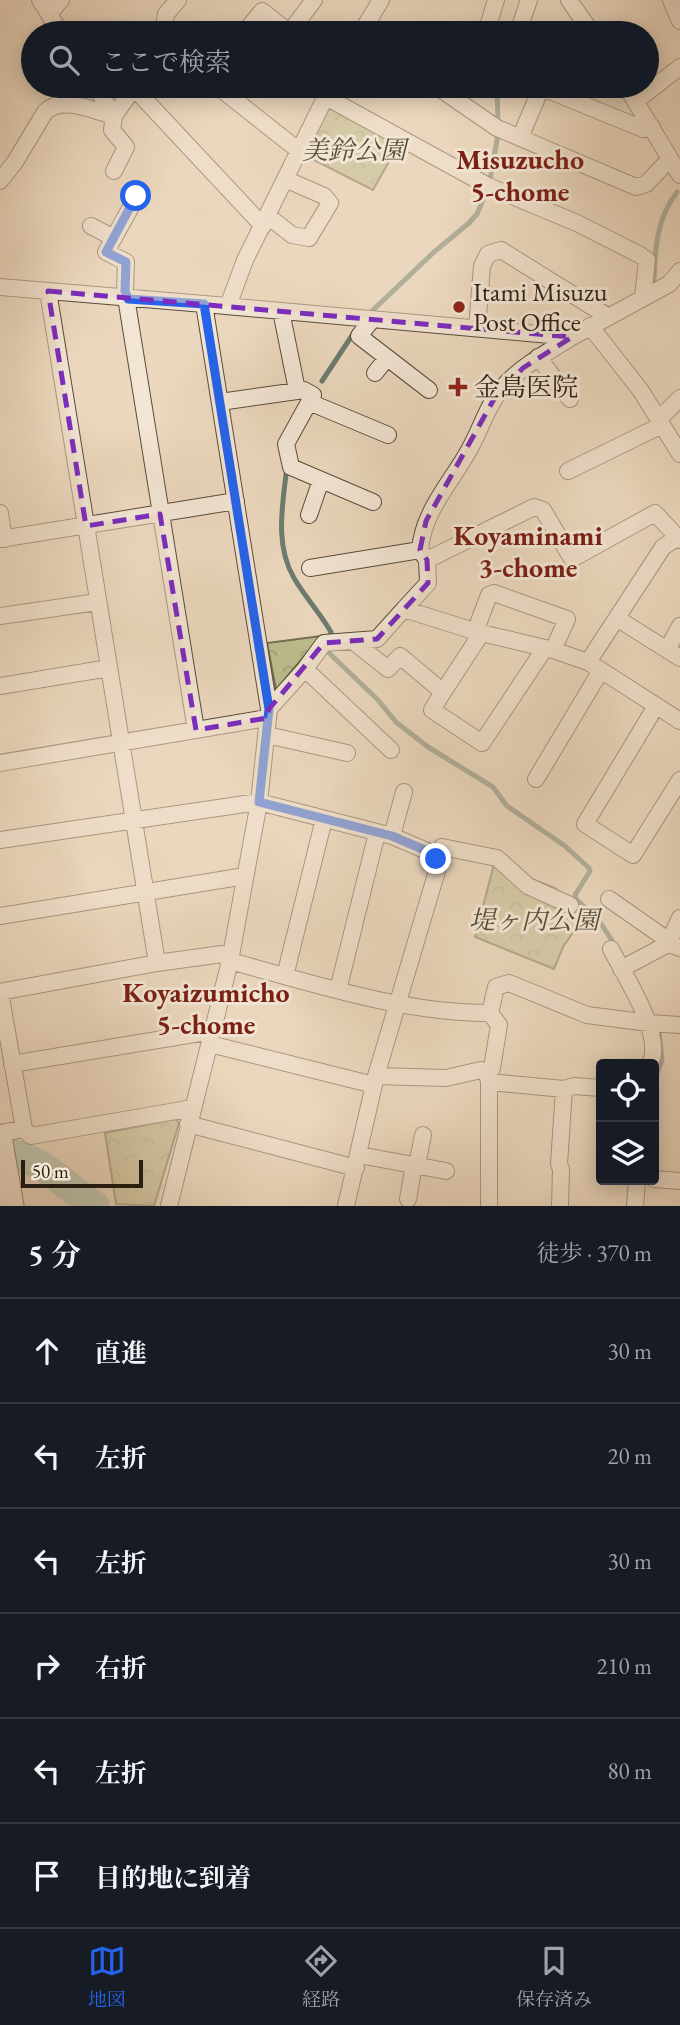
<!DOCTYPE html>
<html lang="ja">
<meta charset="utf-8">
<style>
:root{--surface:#171b24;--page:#20242c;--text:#f1f3f6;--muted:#9ea1a6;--line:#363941;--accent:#2563eb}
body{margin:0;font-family:"EB Garamond","Noto Serif JP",serif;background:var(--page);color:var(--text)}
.controls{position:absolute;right:21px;bottom:21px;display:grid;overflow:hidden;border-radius:7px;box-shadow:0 4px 18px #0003}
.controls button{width:63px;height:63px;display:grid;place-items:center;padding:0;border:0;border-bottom:2px solid var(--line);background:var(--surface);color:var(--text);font:35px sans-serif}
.scale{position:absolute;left:21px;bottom:18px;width:122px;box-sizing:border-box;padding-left:7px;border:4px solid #2a1e10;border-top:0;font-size:19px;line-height:24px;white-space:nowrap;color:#2a1e10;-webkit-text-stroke:5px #f2e5d4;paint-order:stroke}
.stop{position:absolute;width:21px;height:21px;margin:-16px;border:5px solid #2563eb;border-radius:50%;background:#fff}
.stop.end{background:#2563eb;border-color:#fff;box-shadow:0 2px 7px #0008}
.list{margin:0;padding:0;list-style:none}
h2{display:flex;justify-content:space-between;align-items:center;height:91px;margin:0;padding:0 28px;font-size:30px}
h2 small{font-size:23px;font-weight:400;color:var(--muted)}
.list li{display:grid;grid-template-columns:46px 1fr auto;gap:21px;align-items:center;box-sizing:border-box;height:105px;padding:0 28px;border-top:2px solid var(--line)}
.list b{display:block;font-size:26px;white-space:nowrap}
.list em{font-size:23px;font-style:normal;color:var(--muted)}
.icon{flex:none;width:38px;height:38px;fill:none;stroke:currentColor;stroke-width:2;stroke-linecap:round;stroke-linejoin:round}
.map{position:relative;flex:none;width:680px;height:1206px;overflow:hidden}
.search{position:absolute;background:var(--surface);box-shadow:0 4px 18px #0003;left:21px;right:21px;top:21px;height:77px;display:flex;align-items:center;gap:18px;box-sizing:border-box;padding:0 24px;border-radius:38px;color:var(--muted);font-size:26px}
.sheet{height:721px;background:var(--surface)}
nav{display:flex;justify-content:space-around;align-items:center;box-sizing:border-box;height:98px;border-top:2px solid var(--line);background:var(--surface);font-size:19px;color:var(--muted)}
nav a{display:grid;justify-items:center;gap:4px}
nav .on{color:var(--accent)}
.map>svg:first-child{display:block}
.park{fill:url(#park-crowns);stroke:#736e4f;stroke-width:2}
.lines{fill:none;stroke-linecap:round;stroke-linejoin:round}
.stream{stroke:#6c7c70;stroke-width:5}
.river{stroke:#98bab0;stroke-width:30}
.minor-casing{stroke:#5a4c3b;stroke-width:18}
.secondary-casing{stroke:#2a1e10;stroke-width:25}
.minor{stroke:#f2e5d4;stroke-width:16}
.secondary{stroke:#f2e5d4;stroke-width:23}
.route{stroke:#2563eb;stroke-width:9}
.marked{fill:none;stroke:#7b2cbf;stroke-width:5;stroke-dasharray:14 9;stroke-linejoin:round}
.poi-dot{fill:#8f2418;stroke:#f2e5d4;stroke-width:2.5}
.labels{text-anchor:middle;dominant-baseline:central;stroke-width:6;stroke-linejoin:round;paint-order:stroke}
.park-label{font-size:26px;font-style:italic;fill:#564e36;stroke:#f2e5d4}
.poi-label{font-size:26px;fill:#2a1e10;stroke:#f2e5d4;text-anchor:start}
.neighbourhood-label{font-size:28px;font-weight:bold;fill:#7a1f14;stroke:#f2e5d4}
</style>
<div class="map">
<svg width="680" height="1206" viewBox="0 0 680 1206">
<defs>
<pattern id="park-crowns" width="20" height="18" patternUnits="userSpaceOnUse" patternTransform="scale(1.75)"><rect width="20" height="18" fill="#bcbd8e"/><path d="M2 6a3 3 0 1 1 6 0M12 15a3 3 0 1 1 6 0" fill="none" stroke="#a2a279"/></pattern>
</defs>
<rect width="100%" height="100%" fill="#ebd7bd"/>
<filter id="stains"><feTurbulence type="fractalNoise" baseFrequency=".00286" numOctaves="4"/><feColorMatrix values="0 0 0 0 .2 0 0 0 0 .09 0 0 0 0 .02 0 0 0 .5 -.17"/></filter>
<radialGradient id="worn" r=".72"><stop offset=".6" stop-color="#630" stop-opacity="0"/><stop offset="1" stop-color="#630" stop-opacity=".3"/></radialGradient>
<!-- park -->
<path class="park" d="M 332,108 L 399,144 L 373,190 L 302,154 L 326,110 Z
M 321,636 L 276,690 L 267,643 Z
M 494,864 L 555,888 L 585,915 L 563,947 L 554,969 L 475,937 Z
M 175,1119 L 179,1123 L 154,1206 L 116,1204 L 105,1133 Z"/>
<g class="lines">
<!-- stream -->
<path class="stream" d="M 497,86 L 498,123
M 490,180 L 498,134
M 654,280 C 655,247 657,218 677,192
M 372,311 L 434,252 L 469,223 L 477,214 L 487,190
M 322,381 L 355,331
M 287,466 C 283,503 274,544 294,578 C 305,597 320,613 331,632 L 327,651 L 378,700 L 396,722 L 428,747 L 493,787 L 507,806 L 565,846 L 589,868 L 590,871 L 575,895 L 576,899 L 598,919 L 616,947
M 654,1081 L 662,1060 L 659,1031"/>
<!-- river -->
<path class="river" d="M 0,1152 C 39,1154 64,1186 95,1206"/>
<defs>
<path id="minor" d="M 40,0 L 61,33
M 529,0 L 519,29 L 545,33
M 569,0 L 592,33
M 671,0 L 680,21
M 49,14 L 61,0
M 163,33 L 166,14 L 178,0
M 244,33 L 262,11 L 290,33
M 289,33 L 314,0
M 361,33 L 381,0
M 486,33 L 496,0
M 217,86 L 298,150
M 436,86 L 497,128 L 636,187 L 646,184 L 670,159
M 626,86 L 680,175
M 134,88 L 263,226
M 326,97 L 488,186 L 577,223 L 640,255 L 647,260 L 643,297
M 636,101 L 680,67
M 520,138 L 539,93 L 548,90 L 643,129 L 652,127
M 114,171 L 126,147 L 112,130 L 114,116 L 135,86
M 0,181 L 15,162 L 45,112 C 62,95 93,111 114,116 L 95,86
M 137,196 L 106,252 L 126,262 L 125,291 L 196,730
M 268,216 L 292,235 L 309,238 L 330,203 L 324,196 L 285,179
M 91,226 L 114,238
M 0,287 L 204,304
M 48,291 L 157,963
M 228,306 L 245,260 L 331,86
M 281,311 L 297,390
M 372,320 L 359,336 L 429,390
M 590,326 L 641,391 L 680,454
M 477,328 L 482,266 L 488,254 L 501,250 L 607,316
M 538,357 L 570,399
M 375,373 L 387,358
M 220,402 L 304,390 L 313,395 L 286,444 L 291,467 L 373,502
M 309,402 L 388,435
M 659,419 L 680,398
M 568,471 L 662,425
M 0,513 L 4,539
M 309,515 L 321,480
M 0,539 L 236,501
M 427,560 L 534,507 L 543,510 L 572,559 L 655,513 L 680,540
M 310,568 L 420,550
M 404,609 L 428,583 L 427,560 L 420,550 C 423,511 451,483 469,450 C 481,429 487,406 502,388 C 521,366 548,352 572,337
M 0,616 L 97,602
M 618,619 L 680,658
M 354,642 L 388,669 L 400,656 L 443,692 L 432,710 L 482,743 L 545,648
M 667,650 L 680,626
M 588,662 L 663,547 L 677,538
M 305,669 L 391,750
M 0,686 L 109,668
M 443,692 L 477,640 L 478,624 L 489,595 L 494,593 L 567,619 L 553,650
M 656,706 L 585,824 L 633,855 L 680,780
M 269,709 L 305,669 L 324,643 L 377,639 L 404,609 L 477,632 L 553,650 L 588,662 L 680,721
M 267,735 L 347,753
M 0,763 L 267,718
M 536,779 L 600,672
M 392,836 L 404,792
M 0,840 L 259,802 L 392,836 L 427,851 L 436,859 L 437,871 L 376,1076
M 436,859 L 442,847 L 497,858 L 528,886 L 570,905
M 609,899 L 662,936 L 668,944 L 680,918
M 0,916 L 245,876
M 611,949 C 624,975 665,1036 650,1064
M 621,969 L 668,944 L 680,948
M 285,976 L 324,819
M 338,990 L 377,833
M 0,992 L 157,963 L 222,954 L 230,961 C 315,984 401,1013 490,1013 L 496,987 L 509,983 L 587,1015 L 649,1023 L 680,1025
M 0,992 L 24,1129
M 210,1044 L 374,1085
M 12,1064 L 212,1031
M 487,1073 L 492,1068 L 499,1025 L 490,1013
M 188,1124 L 356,1168
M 0,1133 L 24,1129 L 31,1136 L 193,1108
M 359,1155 L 446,1171
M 417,1165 L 423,1135
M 654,1179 L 680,1181
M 408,1199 L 414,1165
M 169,1206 L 230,961 L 259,802 L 269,709 L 204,304 L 572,337 L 669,284 L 680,271
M 346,1206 L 376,1076 L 446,1078 L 481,1070 L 487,1073 L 489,1082 L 564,1089
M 489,1206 L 489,1082
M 560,1206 L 561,1169 L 559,1164 L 564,1089 L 574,1086 L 601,1088
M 635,1206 L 637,1180"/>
<path id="secondary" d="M 0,1136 L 12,1206"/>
</defs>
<!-- minor casing -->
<use href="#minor" class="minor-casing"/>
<!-- secondary casing -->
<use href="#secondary" class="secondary-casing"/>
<!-- minor -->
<use href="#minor" class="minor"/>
<!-- secondary -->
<use href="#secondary" class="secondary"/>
</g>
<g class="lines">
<!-- route -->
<path class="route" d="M 136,196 L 106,252 L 126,262 L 125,291 L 128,299 L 204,304 L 269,709 L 259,802 L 392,836 L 427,851 L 436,859"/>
</g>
<!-- marked area -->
<path d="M0 0H680V1206H0ZM 48,291 L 572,337 L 523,368 L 494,399 L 426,521 L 420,550 L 427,560 L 428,583 L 377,639 L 324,643 L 269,709 L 267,718 L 196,730 L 160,514 L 86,526 Z" fill="#ebd7bd" fill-opacity=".55" fill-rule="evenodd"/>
<path class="marked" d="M 48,291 L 572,337 L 523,368 L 494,399 L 426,521 L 420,550 L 427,560 L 428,583 L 377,639 L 324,643 L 269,709 L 267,718 L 196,730 L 160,514 L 86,526 Z"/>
<!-- markers -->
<g class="poi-dot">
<circle cx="459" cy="307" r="7"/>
<path d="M454.5 376.5h7v7h7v7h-7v7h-7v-7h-7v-7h7z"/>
</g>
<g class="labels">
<!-- park labels -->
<g class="park-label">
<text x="354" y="150">美鈴公園</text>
<text x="534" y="920">堤ヶ内公園</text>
</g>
<!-- poi labels -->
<g class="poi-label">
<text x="473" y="292">Itami Misuzu<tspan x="473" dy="30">Post Office</tspan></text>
<text x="474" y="387">金島医院</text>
</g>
<!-- neighbourhood labels -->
<g class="neighbourhood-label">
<text x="520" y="159">Misuzucho<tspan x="520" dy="32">5-chome</tspan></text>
<text x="528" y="535">Koyaminami<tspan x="528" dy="32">3-chome</tspan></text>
<text x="206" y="992">Koyaizumicho<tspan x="206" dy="32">5-chome</tspan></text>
</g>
</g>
<rect width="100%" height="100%" filter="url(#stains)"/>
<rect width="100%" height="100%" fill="url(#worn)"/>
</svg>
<div class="controls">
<button><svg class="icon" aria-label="locate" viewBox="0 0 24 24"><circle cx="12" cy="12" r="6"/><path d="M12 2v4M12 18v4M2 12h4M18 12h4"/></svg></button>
<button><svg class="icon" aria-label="layers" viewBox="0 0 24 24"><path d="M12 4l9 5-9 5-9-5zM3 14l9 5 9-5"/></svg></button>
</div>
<div class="scale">50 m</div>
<div class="stop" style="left:136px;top:196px"></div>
<div class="stop end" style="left:436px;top:859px"></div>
<div class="search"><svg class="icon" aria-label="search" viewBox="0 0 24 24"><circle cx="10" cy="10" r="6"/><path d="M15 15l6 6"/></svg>ここで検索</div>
</div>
<section class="sheet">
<h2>5 分<small>徒歩 · 370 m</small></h2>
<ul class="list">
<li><svg class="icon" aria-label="ahead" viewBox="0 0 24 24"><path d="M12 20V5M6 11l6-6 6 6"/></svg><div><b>直進</b></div><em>30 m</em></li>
<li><svg class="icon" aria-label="left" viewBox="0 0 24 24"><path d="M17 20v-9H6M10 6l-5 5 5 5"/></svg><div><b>左折</b></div><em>20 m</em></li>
<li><svg class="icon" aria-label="left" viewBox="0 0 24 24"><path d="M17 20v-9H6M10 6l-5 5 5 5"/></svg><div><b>左折</b></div><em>30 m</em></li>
<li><svg class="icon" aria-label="right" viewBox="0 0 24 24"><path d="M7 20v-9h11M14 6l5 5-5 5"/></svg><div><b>右折</b></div><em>210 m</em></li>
<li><svg class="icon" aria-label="left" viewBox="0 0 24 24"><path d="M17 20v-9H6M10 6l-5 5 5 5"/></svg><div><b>左折</b></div><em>80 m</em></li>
<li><svg class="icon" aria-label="arrive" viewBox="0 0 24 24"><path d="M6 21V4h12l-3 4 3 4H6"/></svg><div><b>目的地に到着</b></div></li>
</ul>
</section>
<nav>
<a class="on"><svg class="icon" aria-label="map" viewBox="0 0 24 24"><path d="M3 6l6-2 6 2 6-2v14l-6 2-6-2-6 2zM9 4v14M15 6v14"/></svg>地図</a>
<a><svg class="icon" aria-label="directions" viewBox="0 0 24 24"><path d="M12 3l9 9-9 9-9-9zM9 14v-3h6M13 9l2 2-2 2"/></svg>経路</a>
<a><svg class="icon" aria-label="saved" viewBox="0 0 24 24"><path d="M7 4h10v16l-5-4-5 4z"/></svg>保存済み</a>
</nav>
